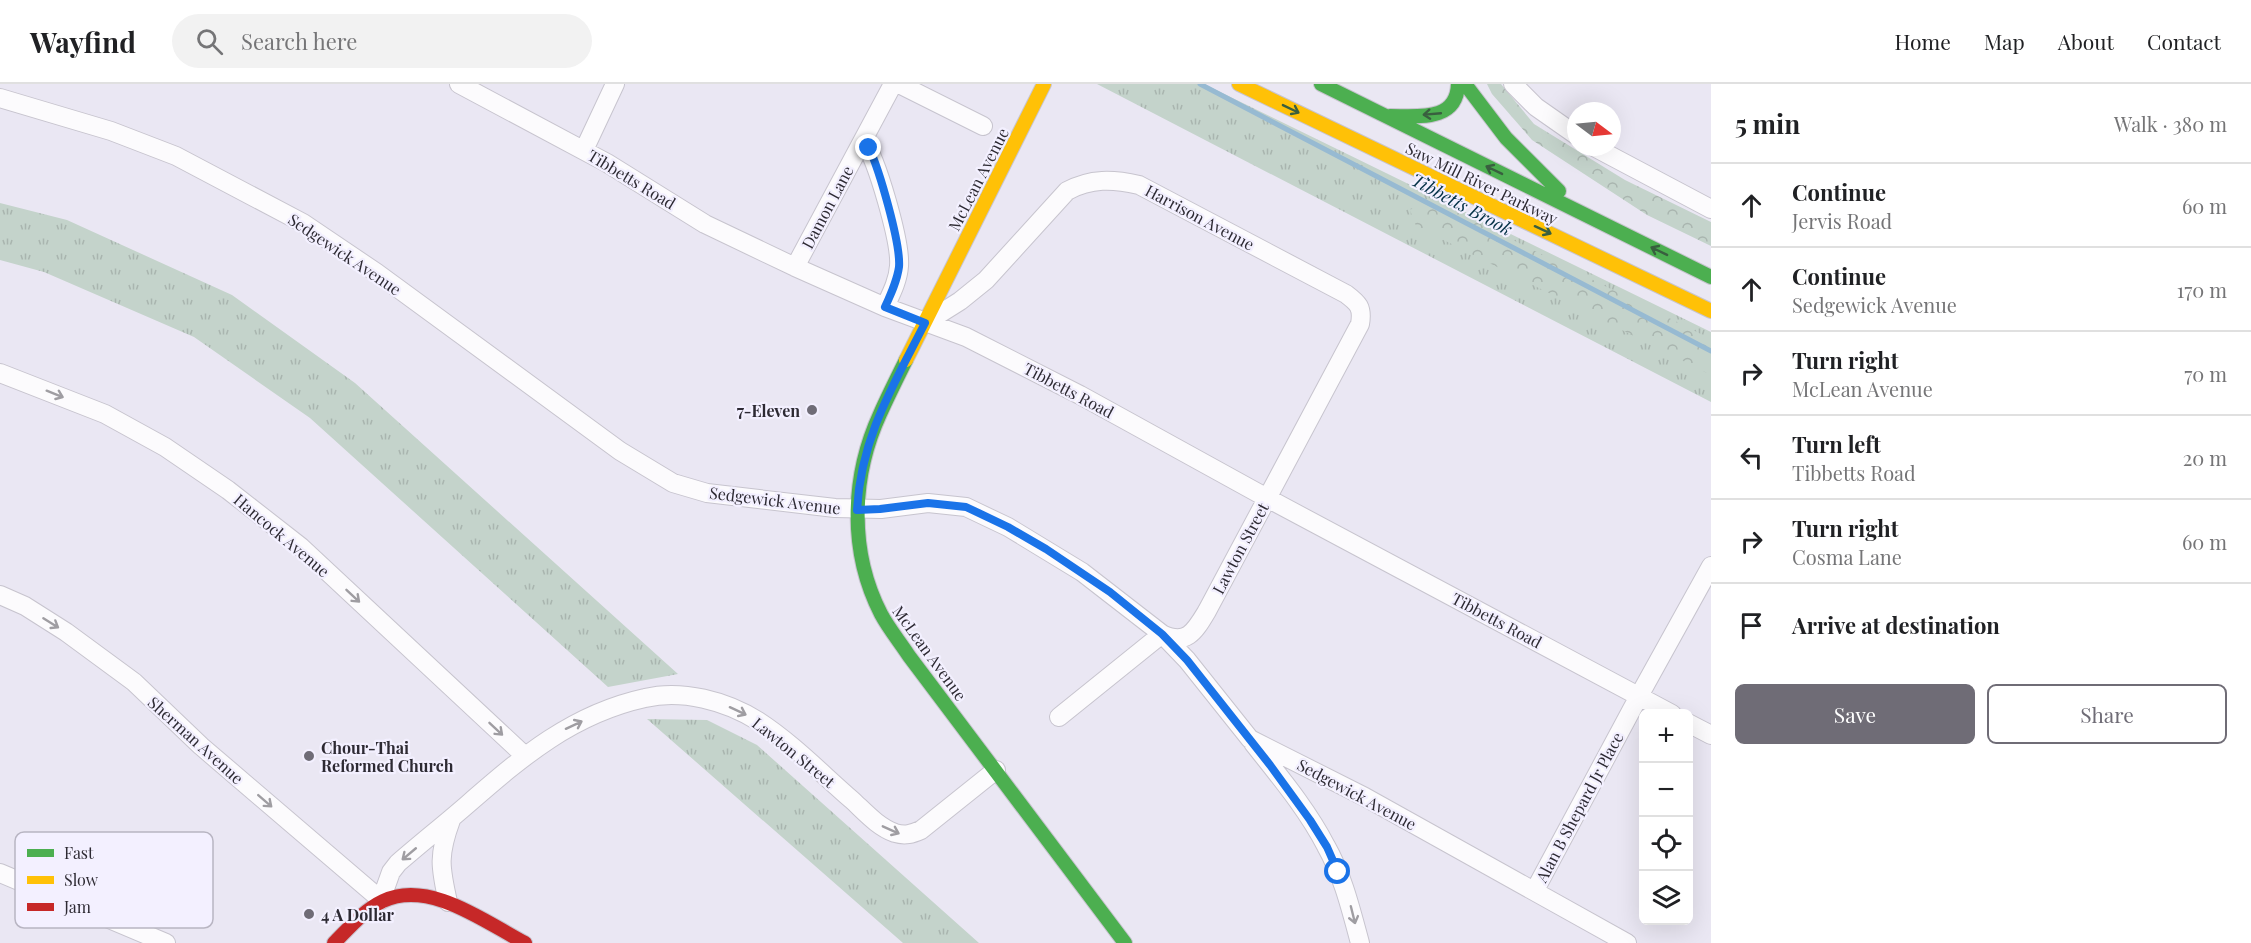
<!DOCTYPE html>
<meta charset="utf-8">
<style>
:root{--surface:#fff;--page:#f2f2f2;--text:#202124;--muted:#757577;--line:#e0e0e0;--accent:#6f6c76}
body{margin:0;font-family:"Playfair Display",serif;background:var(--page);color:var(--text)}
.controls{position:absolute;right:18px;bottom:18px;display:grid;overflow:hidden;border-radius:9px;box-shadow:0 6px 24px #0002}
.controls button{width:54px;height:54px;display:grid;place-items:center;padding:0;border:0;border-bottom:2px solid var(--line);background:var(--surface);color:var(--text);font:30px sans-serif}
.compass{position:absolute;left:1567px;top:18px;width:54px;height:54px;border-radius:50%;background:var(--surface);box-shadow:0 6px 24px #0002;rotate:106deg}
.stop{position:absolute;width:18px;height:18px;margin:-14px;border:4px solid #1a73e8;border-radius:50%;background:#fff}
.stop.end{background:#1a73e8;border-color:#fff;box-shadow:0 2px 6px #0008}
.list{margin:0;padding:0;list-style:none}
h2{display:flex;justify-content:space-between;align-items:center;height:78px;margin:0;padding:0 24px;font-size:26px}
h2 small{font-size:20px;font-weight:400;color:var(--muted)}
.list li{display:grid;grid-template-columns:39px 1fr auto;gap:18px;align-items:center;box-sizing:border-box;height:84px;padding:0 24px;border-top:2px solid var(--line)}
.list b{display:block;font-size:22px;white-space:nowrap}
.list p{margin:0;font-size:20px;white-space:nowrap;color:var(--muted)}
.list em{font-size:20px;font-style:normal;color:var(--muted)}
.actions{display:flex;gap:12px;padding:18px 24px}
.actions a{flex:1;padding:14px 0;border:2px solid var(--accent);border-radius:9px;text-align:center;font-size:21px;color:var(--accent)}
.actions .main{background:var(--accent);color:#fff}
.icon{flex:none;width:33px;height:33px;fill:none;stroke:currentColor;stroke-width:2;stroke-linecap:round;stroke-linejoin:round}
.map{position:relative;flex:none;width:1711px;height:859px;overflow:hidden}
header{display:flex;align-items:center;gap:36px;box-sizing:border-box;height:84px;padding:0 30px;background:var(--surface);border-bottom:2px solid var(--line)}
header strong{font-size:28px}
nav{display:flex;gap:33px;margin-inline-start:auto;font-size:21px}
.search{width:420px;height:54px;background:var(--page);display:flex;align-items:center;gap:15px;box-sizing:border-box;padding:0 21px;border-radius:33px;color:var(--muted);font-size:22px}
main{display:flex}
aside{flex:1;background:var(--surface)}
.map>svg:first-child{display:block}
.grass{fill:url(#grass-tufts)}
.forest{fill:url(#forest-crowns)}
.lines{fill:none;stroke-linecap:round;stroke-linejoin:round}
.stream{stroke:#97bad2;stroke-width:5}
.street-casing{stroke:#c7c4ce;stroke-width:20}
.fast-casing{stroke:#c7c4ce;stroke-width:16}
.slow-casing{stroke:#c7c4ce;stroke-width:16}
.jam-casing{stroke:#c7c4ce;stroke-width:16}
.street{stroke:#fcfbfd;stroke-width:18}
.fast{stroke:#4caf50;stroke-width:14}
.slow{stroke:#ffc107;stroke-width:14}
.jam{stroke:#c62828;stroke-width:14}
.oneway{stroke:#395f3f}
.oneway2{stroke:#9f9da2}
.route{stroke:#1a73e8;stroke-width:8}
.poi-dot{fill:#6f6c76;stroke:#f3f0ff;stroke-width:2}
.labels{text-anchor:middle;dominant-baseline:central;stroke-width:4.5;stroke-linejoin:round;paint-order:stroke}
.street-label{font-size:16px;fill:#2d2a33;stroke:#f3f0ff}
.poi-label{font-size:16px;font-weight:bold;fill:#2d2a33;stroke:#f3f0ff;text-anchor:start}
.water-label{font-size:18px;font-style:italic;fill:#063248;stroke:#f3f0ff}
.key{fill:#f3f0ff;stroke:#b8b5c2;stroke-width:1.5}
.key-label{font-size:16px;fill:#2d2a33}
</style>
<header>
<strong>Wayfind</strong>
<div class="search"><svg class="icon" aria-label="search" viewBox="0 0 24 24"><circle cx="10" cy="10" r="6"/><path d="M15 15l6 6"/></svg>Search here</div>
<nav><a>Home</a><a>Map</a><a>About</a><a>Contact</a></nav>
</header>
<main>
<div class="map">
<svg width="1711" height="859" viewBox="0 0 1711 859">
<defs>
<pattern id="grass-tufts" width="24" height="20" patternUnits="userSpaceOnUse" patternTransform="scale(1.5)"><rect width="24" height="20" fill="#c4d3cb"/><path d="M3 7l-1-3M5 7V3M7 7l1-3M15 17l-1-3M17 17v-4M19 17l1-3" fill="none" stroke="#a9b5af"/></pattern>
<pattern id="forest-crowns" width="20" height="18" patternUnits="userSpaceOnUse" patternTransform="scale(1.5)"><rect width="20" height="18" fill="#c4d3cb"/><path d="M2 6a3 3 0 1 1 6 0M12 15a3 3 0 1 1 6 0" fill="none" stroke="#a9b5af"/></pattern>
</defs>
<rect width="100%" height="100%" fill="#eae7f3"/>
<!-- grass -->
<path class="grass" d="M 1097,0 L 1204,0 L 1711,248 L 1711,318 Z
M 0,119 L 67,136 L 232,211 L 355,299 L 678,590 L 608,603 L 310,334 L 194,253 L 44,188 L 0,176 Z
M 647,635 L 707,636 L 757,661 L 979,859 L 903,859 Z"/>
<!-- forest -->
<path class="forest" d="M 1487,0 L 1501,0 L 1534,40 L 1625,96 L 1711,138 L 1711,162 L 1647,131 L 1532,56 L 1492,10 Z
M 1429,114 L 1711,255 L 1711,291 L 1416,142 L 1410,126 Z"/>
<g class="lines">
<!-- stream -->
<path class="stream" d="M 1200,0 L 1711,267"/>
<defs>
<path id="street" d="M 459,0 L 607,79 L 705,140 L 795,183 L 885,223 L 966,253 L 1080,311 L 1267,414 L 1672,630
M 899,0 L 983,42
M 1513,0 L 1536,23 L 1576,51
M 0,14 L 111,47 L 176,72 L 303,139 L 377,189 L 620,367 L 673,399 L 707,409 L 835,424 L 881,425 L 928,419 L 966,423 L 1008,443 L 1082,488 L 1162,550 L 1187,576 L 1250,655 L 1365,713 L 1627,859
M 863,56 C 877,75 901,159 899,182 C 898,197 891,210 885,223
M 1594,63 L 1711,125
M 584,66 L 615,0
M 795,183 L 893,0
M 925,239 L 960,217 L 986,196 L 1067,107 C 1091,94 1113,95 1139,101 L 1346,210 C 1358,219 1363,223 1360,240 L 1207,527 C 1195,547 1187,562 1162,550
M 0,289 L 105,330 L 165,363 L 228,406 L 301,463 L 524,671
M 0,511 L 25,522 L 66,548 L 134,598 L 201,662 L 381,816 L 391,788 L 398,779 C 421,759 445,740 468,720 C 522,673 572,630 645,614 C 682,605 726,617 758,637 C 792,659 822,690 852,716 C 865,728 878,743 895,749 C 905,752 912,750 921,746 L 996,686
M 1059,633 L 1162,550
M 1688,639 L 1711,651
M 1253,659 C 1279,692 1307,725 1326,762 C 1343,792 1351,826 1360,859
M 0,789 L 166,859
M 1535,806 L 1639,612 L 1711,482
M 448,818 C 440,783 438,771 451,736"/>
<path id="fast" d="M 1321,0 L 1711,193
M 1465,0 L 1506,54 L 1559,107
M 1390,32 C 1418,32 1457,38 1458,0
M 906,276 C 897,294 888,312 880,330 C 851,393 849,468 881,530 C 889,545 900,558 909,572 L 1125,859"/>
<path id="slow" d="M 1239,0 L 1711,227
M 906,276 L 1044,0"/>
<path id="jam" d="M 334,859 C 349,844 364,826 383,817 C 429,795 485,838 525,859"/>
</defs>
<!-- street casing -->
<use href="#street" class="street-casing"/>
<!-- fast casing -->
<use href="#fast" class="fast-casing"/>
<!-- slow casing -->
<use href="#slow" class="slow-casing"/>
<!-- jam casing -->
<use href="#jam" class="jam-casing"/>
<!-- street -->
<use href="#street" class="street"/>
<!-- fast -->
<use href="#fast" class="fast"/>
<!-- slow -->
<use href="#slow" class="slow"/>
<!-- jam -->
<use href="#jam" class="jam"/>
</g>
<!-- one-way arrows -->
<defs><path id="oneway-shaft" d="M-6 0H5M1.5-3L5.5 0L1.5 3" fill="none" stroke-width="1.6" stroke-linecap="round" stroke-linejoin="round" transform="scale(1.5)"/></defs>
<g class="oneway">
<use href="#oneway-shaft" transform="translate(1291 25) rotate(26)"/>
<use href="#oneway-shaft" transform="translate(1432 30) rotate(175)"/>
<use href="#oneway-shaft" transform="translate(1494 86) rotate(-154)"/>
<use href="#oneway-shaft" transform="translate(1543 146) rotate(25)"/>
<use href="#oneway-shaft" transform="translate(1659 167) rotate(-154)"/>
</g>
<g class="oneway2">
<use href="#oneway-shaft" transform="translate(55 310) rotate(22)"/>
<use href="#oneway-shaft" transform="translate(353 512) rotate(43)"/>
<use href="#oneway-shaft" transform="translate(51 539) rotate(32)"/>
<use href="#oneway-shaft" transform="translate(738 627) rotate(25)"/>
<use href="#oneway-shaft" transform="translate(574 641) rotate(-25)"/>
<use href="#oneway-shaft" transform="translate(496 645) rotate(43)"/>
<use href="#oneway-shaft" transform="translate(265 717) rotate(41)"/>
<use href="#oneway-shaft" transform="translate(891 746) rotate(24)"/>
<use href="#oneway-shaft" transform="translate(409 770) rotate(140)"/>
<use href="#oneway-shaft" transform="translate(1353 831) rotate(76)"/>
</g>
<g class="lines">
<!-- route -->
<path class="route" d="M 869,64 C 879,85 901,160 899,183 C 897,197 891,210 885,223 L 925,239 C 893,302 861,353 857,426 L 880,425 L 928,419 L 966,423 L 1008,443 L 1046,465 L 1110,508 L 1162,550 L 1187,576 L 1270,681 L 1310,736 L 1327,763 L 1338,788"/>
</g>
<!-- markers -->
<g class="poi-dot">
<circle cx="812" cy="326" r="6"/>
<circle cx="309" cy="672" r="6"/>
<circle cx="309" cy="830" r="6"/>
</g>
<g class="labels">
<!-- street labels -->
<g class="street-label">
<text transform="translate(632 95) rotate(31)">Tibbetts Road</text>
<text transform="translate(978 95) rotate(-63)">McLean Avenue</text>
<text transform="translate(1482 99) rotate(26)">Saw Mill River Parkway</text>
<text transform="translate(827 123) rotate(-62)">Damon Lane</text>
<text transform="translate(1200 133) rotate(28)">Harrison Avenue</text>
<text transform="translate(345 170) rotate(34)">Sedgewick Avenue</text>
<text transform="translate(1069 306) rotate(28)">Tibbetts Road</text>
<text transform="translate(775 416) rotate(7)">Sedgewick Avenue</text>
<text transform="translate(282 451) rotate(40)">Hancock Avenue</text>
<text transform="translate(1240 464) rotate(-62)">Lawton Street</text>
<text transform="translate(1497 536) rotate(28)">Tibbetts Road</text>
<text transform="translate(930 569) rotate(54)">McLean Avenue</text>
<text transform="translate(196 656) rotate(42)">Sherman Avenue</text>
<text transform="translate(794 668) rotate(39)">Lawton Street</text>
<text transform="translate(1357 710) rotate(28)">Sedgewick Avenue</text>
<text transform="translate(1579 723) rotate(-62)">Alan B Shepard Jr Place</text>
</g>
<!-- poi labels -->
<g class="poi-label">
<text x="800" y="326" text-anchor="end">7-Eleven</text>
<text x="321" y="663">Chour-Thai<tspan x="321" dy="18">Reformed Church</tspan></text>
<text x="321" y="830">4 A Dollar</text>
</g>
<!-- water labels -->
<g class="water-label">
<text transform="translate(1462 120) rotate(28)">Tibbetts Brook</text>
</g>
</g>
<!-- legend -->
<rect x="15" y="748" width="198" height="96" rx="9" class="key"/>
<rect x="27" y="765" width="27" height="8" fill="#4caf50"/>
<rect x="27" y="792" width="27" height="8" fill="#ffc107"/>
<rect x="27" y="819" width="27" height="8" fill="#c62828"/>
<g class="key-label">
<text x="64" y="775">Fast</text>
<text x="64" y="802">Slow</text>
<text x="64" y="829">Jam</text>
</g>
</svg>
<div class="controls">
<button>+</button>
<button>−</button>
<button><svg class="icon" aria-label="locate" viewBox="0 0 24 24"><circle cx="12" cy="12" r="6"/><path d="M12 2v4M12 18v4M2 12h4M18 12h4"/></svg></button>
<button><svg class="icon" aria-label="layers" viewBox="0 0 24 24"><path d="M12 4l9 5-9 5-9-5zM3 14l9 5 9-5"/></svg></button>
</div>
<svg class="compass" viewBox="-18 -18 36 36"><path d="M0-13l5 13h-10z" fill="#e53935"/><path d="M0 13l5-13h-10z" fill="#757577"/></svg>
<div class="stop" style="left:1338px;top:788px"></div>
<div class="stop end" style="left:869px;top:64px"></div>
</div>
<aside>
<h2>5 min<small>Walk · 380 m</small></h2>
<ul class="list">
<li><svg class="icon" aria-label="ahead" viewBox="0 0 24 24"><path d="M12 20V5M6 11l6-6 6 6"/></svg><div><b>Continue</b><p>Jervis Road</p></div><em>60 m</em></li>
<li><svg class="icon" aria-label="ahead" viewBox="0 0 24 24"><path d="M12 20V5M6 11l6-6 6 6"/></svg><div><b>Continue</b><p>Sedgewick Avenue</p></div><em>170 m</em></li>
<li><svg class="icon" aria-label="right" viewBox="0 0 24 24"><path d="M7 20v-9h11M14 6l5 5-5 5"/></svg><div><b>Turn right</b><p>McLean Avenue</p></div><em>70 m</em></li>
<li><svg class="icon" aria-label="left" viewBox="0 0 24 24"><path d="M17 20v-9H6M10 6l-5 5 5 5"/></svg><div><b>Turn left</b><p>Tibbetts Road</p></div><em>20 m</em></li>
<li><svg class="icon" aria-label="right" viewBox="0 0 24 24"><path d="M7 20v-9h11M14 6l5 5-5 5"/></svg><div><b>Turn right</b><p>Cosma Lane</p></div><em>60 m</em></li>
<li><svg class="icon" aria-label="arrive" viewBox="0 0 24 24"><path d="M6 21V4h12l-3 4 3 4H6"/></svg><div><b>Arrive at destination</b></div></li>
</ul>
<div class="actions"><a class="main">Save</a><a>Share</a></div>
</aside>
</main>
